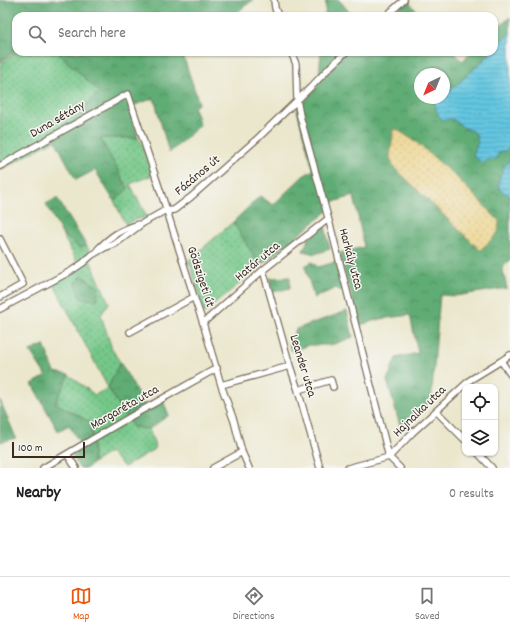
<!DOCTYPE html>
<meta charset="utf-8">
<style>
:root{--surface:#fff;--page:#f2f2f2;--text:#202124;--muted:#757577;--line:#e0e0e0;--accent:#ea580c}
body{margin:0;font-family:Dekko,sans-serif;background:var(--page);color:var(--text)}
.controls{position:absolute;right:12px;bottom:12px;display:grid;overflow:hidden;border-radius:8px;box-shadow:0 1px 3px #0004}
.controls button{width:36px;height:36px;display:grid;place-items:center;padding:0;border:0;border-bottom:1px solid var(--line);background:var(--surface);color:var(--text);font:20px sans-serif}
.compass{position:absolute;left:414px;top:68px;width:36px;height:36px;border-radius:50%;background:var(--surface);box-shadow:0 1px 3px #0004;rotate:223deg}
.scale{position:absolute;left:12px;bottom:10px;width:73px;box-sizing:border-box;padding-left:4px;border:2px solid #3b2a1e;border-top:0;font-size:11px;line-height:14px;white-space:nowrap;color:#3b2a1e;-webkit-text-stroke:3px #f6f6f2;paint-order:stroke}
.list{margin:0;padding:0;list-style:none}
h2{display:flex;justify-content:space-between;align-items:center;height:52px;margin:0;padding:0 16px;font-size:17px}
h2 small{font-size:13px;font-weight:400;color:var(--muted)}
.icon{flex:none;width:22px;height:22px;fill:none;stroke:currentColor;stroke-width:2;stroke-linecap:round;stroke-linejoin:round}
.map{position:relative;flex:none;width:510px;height:468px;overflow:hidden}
.search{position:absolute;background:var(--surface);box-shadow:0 1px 3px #0004;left:12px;right:12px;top:12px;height:44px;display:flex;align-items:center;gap:10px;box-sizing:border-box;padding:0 14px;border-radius:12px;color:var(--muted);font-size:15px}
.sheet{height:108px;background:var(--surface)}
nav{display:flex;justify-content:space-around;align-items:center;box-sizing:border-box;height:56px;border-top:1px solid var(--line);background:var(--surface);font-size:11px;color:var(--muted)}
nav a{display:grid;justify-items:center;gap:2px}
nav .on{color:var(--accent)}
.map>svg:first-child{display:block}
.grass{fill:url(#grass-dots);stroke:#587854}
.forest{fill:url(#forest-crowns);stroke:#4e6b4a;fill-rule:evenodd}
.sand{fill:url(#sand-dots);stroke:#94825e}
.water{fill:url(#water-rules);stroke:#4f7880}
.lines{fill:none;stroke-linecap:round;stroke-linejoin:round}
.minor-casing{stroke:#796c5b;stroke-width:8}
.minor{stroke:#fff;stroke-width:5.5}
.labels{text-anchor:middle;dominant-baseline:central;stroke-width:3;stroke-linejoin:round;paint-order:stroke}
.street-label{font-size:13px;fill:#3b2a1e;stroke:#f6f6f2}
</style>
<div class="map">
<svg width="510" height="468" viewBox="0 0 510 468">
<defs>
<pattern id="grass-dots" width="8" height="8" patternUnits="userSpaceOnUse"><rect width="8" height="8" fill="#75c789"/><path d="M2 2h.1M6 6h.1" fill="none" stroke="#61a26f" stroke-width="1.8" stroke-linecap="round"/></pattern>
<pattern id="forest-crowns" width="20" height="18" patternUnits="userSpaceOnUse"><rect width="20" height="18" fill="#60ac75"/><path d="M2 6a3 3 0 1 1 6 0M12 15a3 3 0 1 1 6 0" fill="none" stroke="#508c5f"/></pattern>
<pattern id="sand-dots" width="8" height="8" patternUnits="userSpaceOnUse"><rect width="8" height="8" fill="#eeda9e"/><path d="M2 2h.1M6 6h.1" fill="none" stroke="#cdbb88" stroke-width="1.8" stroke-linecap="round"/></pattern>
<pattern id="water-rules" width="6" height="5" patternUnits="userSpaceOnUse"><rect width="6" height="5" fill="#63c7e1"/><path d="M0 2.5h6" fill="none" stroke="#53a2b6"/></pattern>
</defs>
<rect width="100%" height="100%" fill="#f6f6f2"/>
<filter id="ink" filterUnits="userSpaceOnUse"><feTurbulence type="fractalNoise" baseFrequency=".025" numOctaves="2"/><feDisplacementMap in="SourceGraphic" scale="8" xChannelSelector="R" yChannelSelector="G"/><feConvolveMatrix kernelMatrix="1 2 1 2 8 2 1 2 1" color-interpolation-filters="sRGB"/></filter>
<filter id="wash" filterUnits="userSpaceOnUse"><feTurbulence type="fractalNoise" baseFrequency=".012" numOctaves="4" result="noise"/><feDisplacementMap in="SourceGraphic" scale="16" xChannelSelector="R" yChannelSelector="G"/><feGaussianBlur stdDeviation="0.9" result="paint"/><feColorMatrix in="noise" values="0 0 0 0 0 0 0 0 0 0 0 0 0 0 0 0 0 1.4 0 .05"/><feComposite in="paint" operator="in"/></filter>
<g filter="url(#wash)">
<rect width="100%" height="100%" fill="#ebe7cd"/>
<!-- grass -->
<path class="grass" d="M 16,52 L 57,52 L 99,92 L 55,140 L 0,170 L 0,65 Z
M 100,138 L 138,138 L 141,141 L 153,175 L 130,184 L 147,217 L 134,220 L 126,225 L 114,201 L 128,188 Z
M 233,222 L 260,266 L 204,313 L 189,260 Z
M 62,234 L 80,248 L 86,245 L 89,250 L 90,260 L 109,303 L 101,315 L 112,349 L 120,362 L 108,388 L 133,427 L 149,429 L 156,448 L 124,467 L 110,452 L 93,463 L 92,423 L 55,403 L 69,375 L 95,395 L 108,388 L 53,283 L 81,269 Z"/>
<!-- forest -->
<path class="forest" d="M 0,0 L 253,0 L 232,16 L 16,16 L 16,50 L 0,63 Z
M 326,0 L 339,0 L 353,16 L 325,16 Z
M 407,0 L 421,16 L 390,16 Z
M 510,17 L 510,32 L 494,50 L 494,32 Z
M 57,52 L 186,52 L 183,55 L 199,103 L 194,108 L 200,125 L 169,153 L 154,98 L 130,107 L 138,138 L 100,138 L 128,189 L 114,201 L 95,170 L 76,180 L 55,140 L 99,92 Z
M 321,52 L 454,52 L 462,61 L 472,52 L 492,52 L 470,73 L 444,96 L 444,74 L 420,74 L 420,98 L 441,98 L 435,104 L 447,120 L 453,119 L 463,127 L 472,131 L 476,134 L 478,142 L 473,156 C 485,159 492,163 500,151 L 505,151 L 510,148 L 510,160 L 509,160 L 506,194 L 510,196 L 510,261 L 502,267 L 507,288 L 455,296 L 440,295 L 431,402 L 417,410 L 407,422 L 400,426 L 387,380 L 396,358 L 418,353 L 410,315 L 380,319 L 360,325 L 339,253 L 364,247 L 354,196 L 333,202 L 328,211 L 260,266 L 233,222 L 260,196 L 273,205 L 303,176 L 313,170 L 297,110 L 318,86 ZM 394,128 L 416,142 L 480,250 L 393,166 Z
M 57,198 L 86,245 L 80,248 L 62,234 L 46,204 Z
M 325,226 L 330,249 L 315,254 L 303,251 L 309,238 Z
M 312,262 L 318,267 L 336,262 L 343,290 L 340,291 L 336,288 L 314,298 L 305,266 Z
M 82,276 L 99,287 L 97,300 L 80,298 L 75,282 Z
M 290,277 L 290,288 L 273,292 L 269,278 Z
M 347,311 L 353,337 L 331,345 L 310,345 L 292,351 L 289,346 L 296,329 Z
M 44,345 L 55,372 L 69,375 L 55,403 L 92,423 L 93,463 L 87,468 L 79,468 L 72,455 L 83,449 L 69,425 L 58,431 L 32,384 L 46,376 L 30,351 Z
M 120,362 L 145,406 L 161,396 L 169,415 L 149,429 L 133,427 L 108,388 Z
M 0,400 L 16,438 L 0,442 Z"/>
<!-- sand -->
<path class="sand" d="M 394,128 L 416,142 L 455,176 L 499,221 L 498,232 L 491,240 L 480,250 L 393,166 L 390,157 Z"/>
<!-- water -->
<path class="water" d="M 510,32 L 510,148 L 505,151 L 500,151 L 495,160 C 490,158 488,160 483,163 L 473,156 L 478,142 L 476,134 L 472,131 L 463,127 L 453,119 L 442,120 L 437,113 L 435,104 L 441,98 L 444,98 L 444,96 L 470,73 L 492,52 L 494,52 L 494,50 Z
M 509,160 L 510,160 L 510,196 L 499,189 C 498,178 502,169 509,160 Z"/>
</g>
<g filter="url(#ink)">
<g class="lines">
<defs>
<path id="minor" d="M 274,0 L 275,8 L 278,16
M 386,16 L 404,0
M 291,52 L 296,64 L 297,100 L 300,116 L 332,232 L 389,457 L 400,468
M 0,166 L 128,94 L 167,211 L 194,297 L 203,323 L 221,385 L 234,421 L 242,452 L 249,468
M 0,239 L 23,284 L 0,297
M 98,249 C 112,235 120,230 139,224
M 263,270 L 290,366 L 298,390 L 320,468
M 0,309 L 71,271 L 83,263 L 92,255 L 104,248 L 115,244 L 143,223 L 164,211 L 174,210 L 191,197 L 258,138 L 312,86 L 330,67 L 346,52
M 203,323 L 263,270 L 328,219
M 130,332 L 194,297
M 501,361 L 510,374
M 221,385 L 290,366
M 298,390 L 331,380 L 333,387
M 436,411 L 465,440
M 478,453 L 492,468
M 67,454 L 76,468
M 43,468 L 130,417 L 217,368
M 213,468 L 242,452
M 348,468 L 389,457 L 412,433 L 470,380 L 501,361 L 510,355"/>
</defs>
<!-- minor casing -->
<use href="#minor" class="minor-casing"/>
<!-- minor -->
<use href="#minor" class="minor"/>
</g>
</g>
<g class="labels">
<!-- street labels -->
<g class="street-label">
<text transform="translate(58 120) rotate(-30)">Duna sétány</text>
<text transform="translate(198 176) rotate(-40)">Fácános út</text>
<text transform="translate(350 259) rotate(75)">Harkály utca</text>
<text transform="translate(258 262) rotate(-40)">Határ utca</text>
<text transform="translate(200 277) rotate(72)">Gödszigeti út</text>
<text transform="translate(302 366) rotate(73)">Leander utca</text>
<text transform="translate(125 408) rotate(-30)">Margaréta utca</text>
<text transform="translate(420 412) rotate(-44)">Hajnalka utca</text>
</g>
</g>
</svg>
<div class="controls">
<button><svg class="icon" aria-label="locate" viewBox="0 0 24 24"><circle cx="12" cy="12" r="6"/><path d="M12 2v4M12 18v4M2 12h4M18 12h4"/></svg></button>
<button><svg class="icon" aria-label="layers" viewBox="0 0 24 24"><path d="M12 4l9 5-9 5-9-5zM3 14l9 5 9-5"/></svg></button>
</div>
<svg class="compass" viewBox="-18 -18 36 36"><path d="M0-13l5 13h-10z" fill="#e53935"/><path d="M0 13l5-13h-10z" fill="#757577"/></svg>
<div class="scale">100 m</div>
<div class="search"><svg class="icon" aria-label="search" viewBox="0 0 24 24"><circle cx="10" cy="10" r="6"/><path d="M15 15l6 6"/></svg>Search here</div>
</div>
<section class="sheet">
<h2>Nearby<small>0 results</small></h2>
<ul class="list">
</ul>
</section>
<nav>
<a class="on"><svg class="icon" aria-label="map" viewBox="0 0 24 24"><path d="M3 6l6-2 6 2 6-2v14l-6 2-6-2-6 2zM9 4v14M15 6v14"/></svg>Map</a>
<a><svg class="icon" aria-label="directions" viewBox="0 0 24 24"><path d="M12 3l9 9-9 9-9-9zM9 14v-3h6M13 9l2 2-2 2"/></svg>Directions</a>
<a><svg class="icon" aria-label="saved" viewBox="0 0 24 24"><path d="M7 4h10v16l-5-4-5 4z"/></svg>Saved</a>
</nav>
